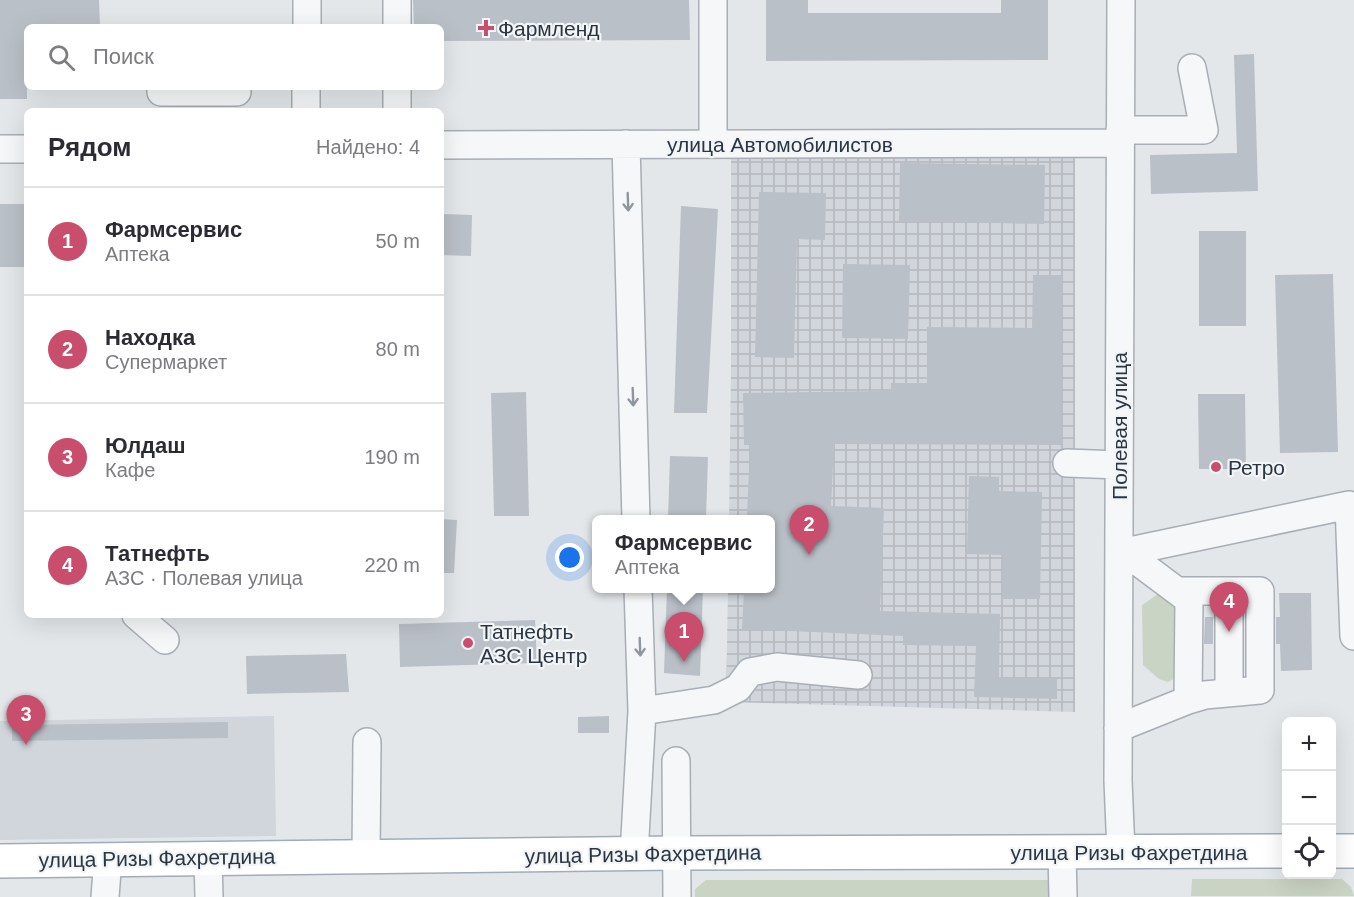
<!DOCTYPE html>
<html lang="ru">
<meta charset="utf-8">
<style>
:root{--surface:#fff;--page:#f2f2f3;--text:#2b2b33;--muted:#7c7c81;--line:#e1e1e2;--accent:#c94e6d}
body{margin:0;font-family:Helvetica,sans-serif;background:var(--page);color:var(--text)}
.controls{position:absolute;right:18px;bottom:18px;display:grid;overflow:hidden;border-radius:9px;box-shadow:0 6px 24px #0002}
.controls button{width:54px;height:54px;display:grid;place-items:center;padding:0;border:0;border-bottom:2px solid var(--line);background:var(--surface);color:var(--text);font:30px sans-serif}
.you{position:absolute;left:570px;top:558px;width:21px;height:21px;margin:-15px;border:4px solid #fff;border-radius:50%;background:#1a73e8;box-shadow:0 0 0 9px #1a73e833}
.badge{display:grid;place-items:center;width:39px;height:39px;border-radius:50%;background:var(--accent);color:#fff;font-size:20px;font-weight:700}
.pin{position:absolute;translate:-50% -50px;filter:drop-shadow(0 2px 3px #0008)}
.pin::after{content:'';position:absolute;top:32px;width:21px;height:18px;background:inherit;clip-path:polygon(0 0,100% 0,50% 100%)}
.popup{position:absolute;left:592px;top:515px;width:183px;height:78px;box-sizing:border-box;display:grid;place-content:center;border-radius:9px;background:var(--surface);filter:drop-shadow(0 2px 4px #0005);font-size:20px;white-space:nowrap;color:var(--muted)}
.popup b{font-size:22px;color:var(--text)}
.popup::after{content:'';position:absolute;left:50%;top:100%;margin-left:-12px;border:12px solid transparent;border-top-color:var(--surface)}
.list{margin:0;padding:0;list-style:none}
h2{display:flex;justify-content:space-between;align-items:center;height:78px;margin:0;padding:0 24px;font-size:26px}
h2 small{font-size:20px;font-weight:400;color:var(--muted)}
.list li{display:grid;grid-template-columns:39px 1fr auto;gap:18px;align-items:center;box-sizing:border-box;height:108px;padding:0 24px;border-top:2px solid var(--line)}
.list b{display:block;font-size:22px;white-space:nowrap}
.list p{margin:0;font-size:20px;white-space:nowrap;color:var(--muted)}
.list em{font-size:20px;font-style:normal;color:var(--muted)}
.icon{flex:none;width:33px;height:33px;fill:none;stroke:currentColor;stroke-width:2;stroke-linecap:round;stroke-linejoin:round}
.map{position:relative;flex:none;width:1354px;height:897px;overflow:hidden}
.search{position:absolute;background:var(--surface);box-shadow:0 6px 24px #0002;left:24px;top:24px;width:420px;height:66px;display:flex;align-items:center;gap:15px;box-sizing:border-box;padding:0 21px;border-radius:9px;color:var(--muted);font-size:22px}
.panel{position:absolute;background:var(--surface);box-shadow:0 6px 24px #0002;left:24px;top:108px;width:420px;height:510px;border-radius:9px}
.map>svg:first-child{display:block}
.built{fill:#d1d6dc}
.industrial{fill:url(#industrial-grid)}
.green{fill:#cad4c4}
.building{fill:#bac0c7}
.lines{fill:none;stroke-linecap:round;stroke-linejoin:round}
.minor-casing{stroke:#a8aeb4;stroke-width:30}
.major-casing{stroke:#a2acb6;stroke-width:36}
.minor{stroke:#f5f7f9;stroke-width:27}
.major{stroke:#fff;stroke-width:33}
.oneway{stroke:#90969e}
.poi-dot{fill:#c94e6d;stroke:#f2f5f8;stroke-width:2}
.labels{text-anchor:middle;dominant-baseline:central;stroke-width:4.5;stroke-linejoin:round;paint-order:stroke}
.poi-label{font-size:21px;fill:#2b3642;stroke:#f2f5f8;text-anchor:start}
.street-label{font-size:21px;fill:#2b3642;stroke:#f2f5f8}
</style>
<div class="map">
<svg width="1354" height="897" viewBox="0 0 1354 897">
<defs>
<pattern id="industrial-grid" width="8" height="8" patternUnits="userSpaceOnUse" patternTransform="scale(1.5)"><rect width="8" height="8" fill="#d1d6dc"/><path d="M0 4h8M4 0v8" fill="none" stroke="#b4b8be"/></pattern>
</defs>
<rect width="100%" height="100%" fill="#e3e7ea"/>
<!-- built -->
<path class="built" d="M 274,716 L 276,836 L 0,840 L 0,721 Z"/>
<!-- industrial -->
<path class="industrial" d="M 1075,148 L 1075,712 L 726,702 L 728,589 L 771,588 L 771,520 L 729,519 L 731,365 L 731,159 Z"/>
<!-- green -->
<path class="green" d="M 1158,594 L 1167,594 L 1176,603 L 1181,675 L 1168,682 L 1159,679 L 1143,665 L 1142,605 Z
M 1192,879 L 1342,879 L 1351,887 L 1354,896 L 1191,896 Z
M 706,880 L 1063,880 L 1063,897 L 695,897 L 695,889 Z"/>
<!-- building -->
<path class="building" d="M 0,0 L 99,0 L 100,27 L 27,27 L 27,99 L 0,99 Z
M 413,0 L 689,0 L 690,40 L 441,41 L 441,27 L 414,27 Z
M 766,0 L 808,0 L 808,13 L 1001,13 L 1001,0 L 1048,0 L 1048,60 L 766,61 Z
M 1254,54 L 1258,191 L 1151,194 L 1150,155 L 1237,153 L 1234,55 Z
M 900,163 L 1045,165 L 1044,224 L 899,221 Z
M 759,192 L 826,193 L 825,240 L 797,239 L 794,358 L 755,357 Z
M 0,204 L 27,204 L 27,267 L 0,267 Z
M 681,206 L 718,209 L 707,413 L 674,413 Z
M 441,214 L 472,215 L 471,256 L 441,255 Z
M 1199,231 L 1246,231 L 1246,326 L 1199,326 Z
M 843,264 L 910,265 L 908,339 L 842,338 Z
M 1333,274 L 1338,452 L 1280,453 L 1275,275 Z
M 1033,275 L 1062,275 L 1061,445 L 834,444 L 831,506 L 884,508 L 880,611 L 1000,614 L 999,677 L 1057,679 L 1057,699 L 974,697 L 976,646 L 903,645 L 903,636 L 742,629 L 744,588 L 771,588 L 771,519 L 747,519 L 750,445 L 744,445 L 743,393 L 891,391 L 891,383 L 927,383 L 927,327 L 1032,328 Z
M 526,392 L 529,516 L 494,516 L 491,393 Z
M 1198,394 L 1245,394 L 1246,469 L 1199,469 Z
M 670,456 L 708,457 L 706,519 L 668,519 Z
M 969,476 L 999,477 L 999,491 L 1042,492 L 1040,599 L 1002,599 L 1003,555 L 967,554 Z
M 441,519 L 457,520 L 454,573 L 441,573 Z
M 667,588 L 703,588 L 700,676 L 664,673 Z
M 1279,593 L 1311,593 L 1312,670 L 1281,671 L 1280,644 L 1276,644 L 1276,617 L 1280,617 Z
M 1205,617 L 1213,617 L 1213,644 L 1204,644 Z
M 535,620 L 537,663 L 400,667 L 399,624 Z
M 346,654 L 349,692 L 247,694 L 246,656 Z
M 609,716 L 609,733 L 578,733 L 578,717 Z
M 228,722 L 228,738 L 12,741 L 12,725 Z"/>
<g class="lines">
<defs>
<path id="minor" d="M 397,0 L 397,27
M 713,0 L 713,144
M 1121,0 L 1118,781 L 1121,852
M 307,27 L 307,0
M 161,87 L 161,92 L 237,92
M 397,87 L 397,111
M 306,111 L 306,87
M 1120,130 L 1204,130 L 1192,68
M 626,144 L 636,520
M 441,145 L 1120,143
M 0,149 L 27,149
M 1067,463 L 1119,465
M 1119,552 L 1125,552 L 1349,505 L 1354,636
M 1177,591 L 1260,591 L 1260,690 L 1205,695 L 1188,700
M 1229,591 L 1229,692
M 136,615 L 165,640
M 642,711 L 714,700 L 738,688 L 750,672 L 777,667 L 858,675
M 1118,728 L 1188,700 L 1189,600 L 1125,552
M 676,761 L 677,897
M 1062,852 L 1063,897
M 634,855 L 642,711 L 638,588
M 366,857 L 367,742
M 208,858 L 209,897
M 105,897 L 108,858"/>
<path id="major" d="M 1332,851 L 1354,851
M 0,861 L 677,853 L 1286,851"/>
</defs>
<!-- minor casing -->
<use href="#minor" class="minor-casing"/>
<!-- major casing -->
<use href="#major" class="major-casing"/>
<!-- minor -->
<use href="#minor" class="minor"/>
<!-- major -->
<use href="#major" class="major"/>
</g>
<!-- one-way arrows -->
<defs><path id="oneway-shaft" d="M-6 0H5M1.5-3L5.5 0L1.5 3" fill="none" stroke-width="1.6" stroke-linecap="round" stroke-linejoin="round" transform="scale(1.5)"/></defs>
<g class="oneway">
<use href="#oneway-shaft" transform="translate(628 202) rotate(88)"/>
<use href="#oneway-shaft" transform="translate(633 397) rotate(88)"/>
<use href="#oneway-shaft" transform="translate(640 647) rotate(88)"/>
</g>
<!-- markers -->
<g class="poi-dot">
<path d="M483 19h6v6h6v6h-6v6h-6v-6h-6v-6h6z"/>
<circle cx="1216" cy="467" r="6"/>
<circle cx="468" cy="643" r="6"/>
</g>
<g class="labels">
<!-- poi labels -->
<g class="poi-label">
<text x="498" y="28">Фармленд</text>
<text x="1228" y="467">Ретро</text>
<text x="480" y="631">Татнефть<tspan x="480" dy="24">АЗС Центр</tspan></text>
</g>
<!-- street labels -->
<g class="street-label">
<text x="780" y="144">улица Автомобилистов</text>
<text transform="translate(1119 426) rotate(-90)">Полевая улица</text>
<text x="1129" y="852">улица Ризы Фахретдина</text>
<text transform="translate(643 854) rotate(-1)">улица Ризы Фахретдина</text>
<text transform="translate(157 858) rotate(-1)">улица Ризы Фахретдина</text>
</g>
</g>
</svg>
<div class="controls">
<button>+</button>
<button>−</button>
<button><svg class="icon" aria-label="locate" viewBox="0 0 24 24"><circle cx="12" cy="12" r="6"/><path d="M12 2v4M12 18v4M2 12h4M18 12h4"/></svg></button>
</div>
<div class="you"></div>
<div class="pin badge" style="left:684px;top:662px">1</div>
<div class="popup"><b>Фармсервис</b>Аптека</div>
<div class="pin badge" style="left:809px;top:555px">2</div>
<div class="pin badge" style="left:26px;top:745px">3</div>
<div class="pin badge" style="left:1229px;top:632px">4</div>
<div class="search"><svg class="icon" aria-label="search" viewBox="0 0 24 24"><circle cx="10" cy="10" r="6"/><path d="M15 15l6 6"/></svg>Поиск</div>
<section class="panel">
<h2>Рядом<small>Найдено: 4</small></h2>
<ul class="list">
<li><span class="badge">1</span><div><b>Фармсервис</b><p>Аптека</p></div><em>50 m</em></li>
<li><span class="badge">2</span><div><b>Находка</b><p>Супермаркет</p></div><em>80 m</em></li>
<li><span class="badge">3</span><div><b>Юлдаш</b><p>Кафе</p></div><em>190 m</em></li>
<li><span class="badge">4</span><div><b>Татнефть</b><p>АЗС · Полевая улица</p></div><em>220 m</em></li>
</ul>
</section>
</div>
